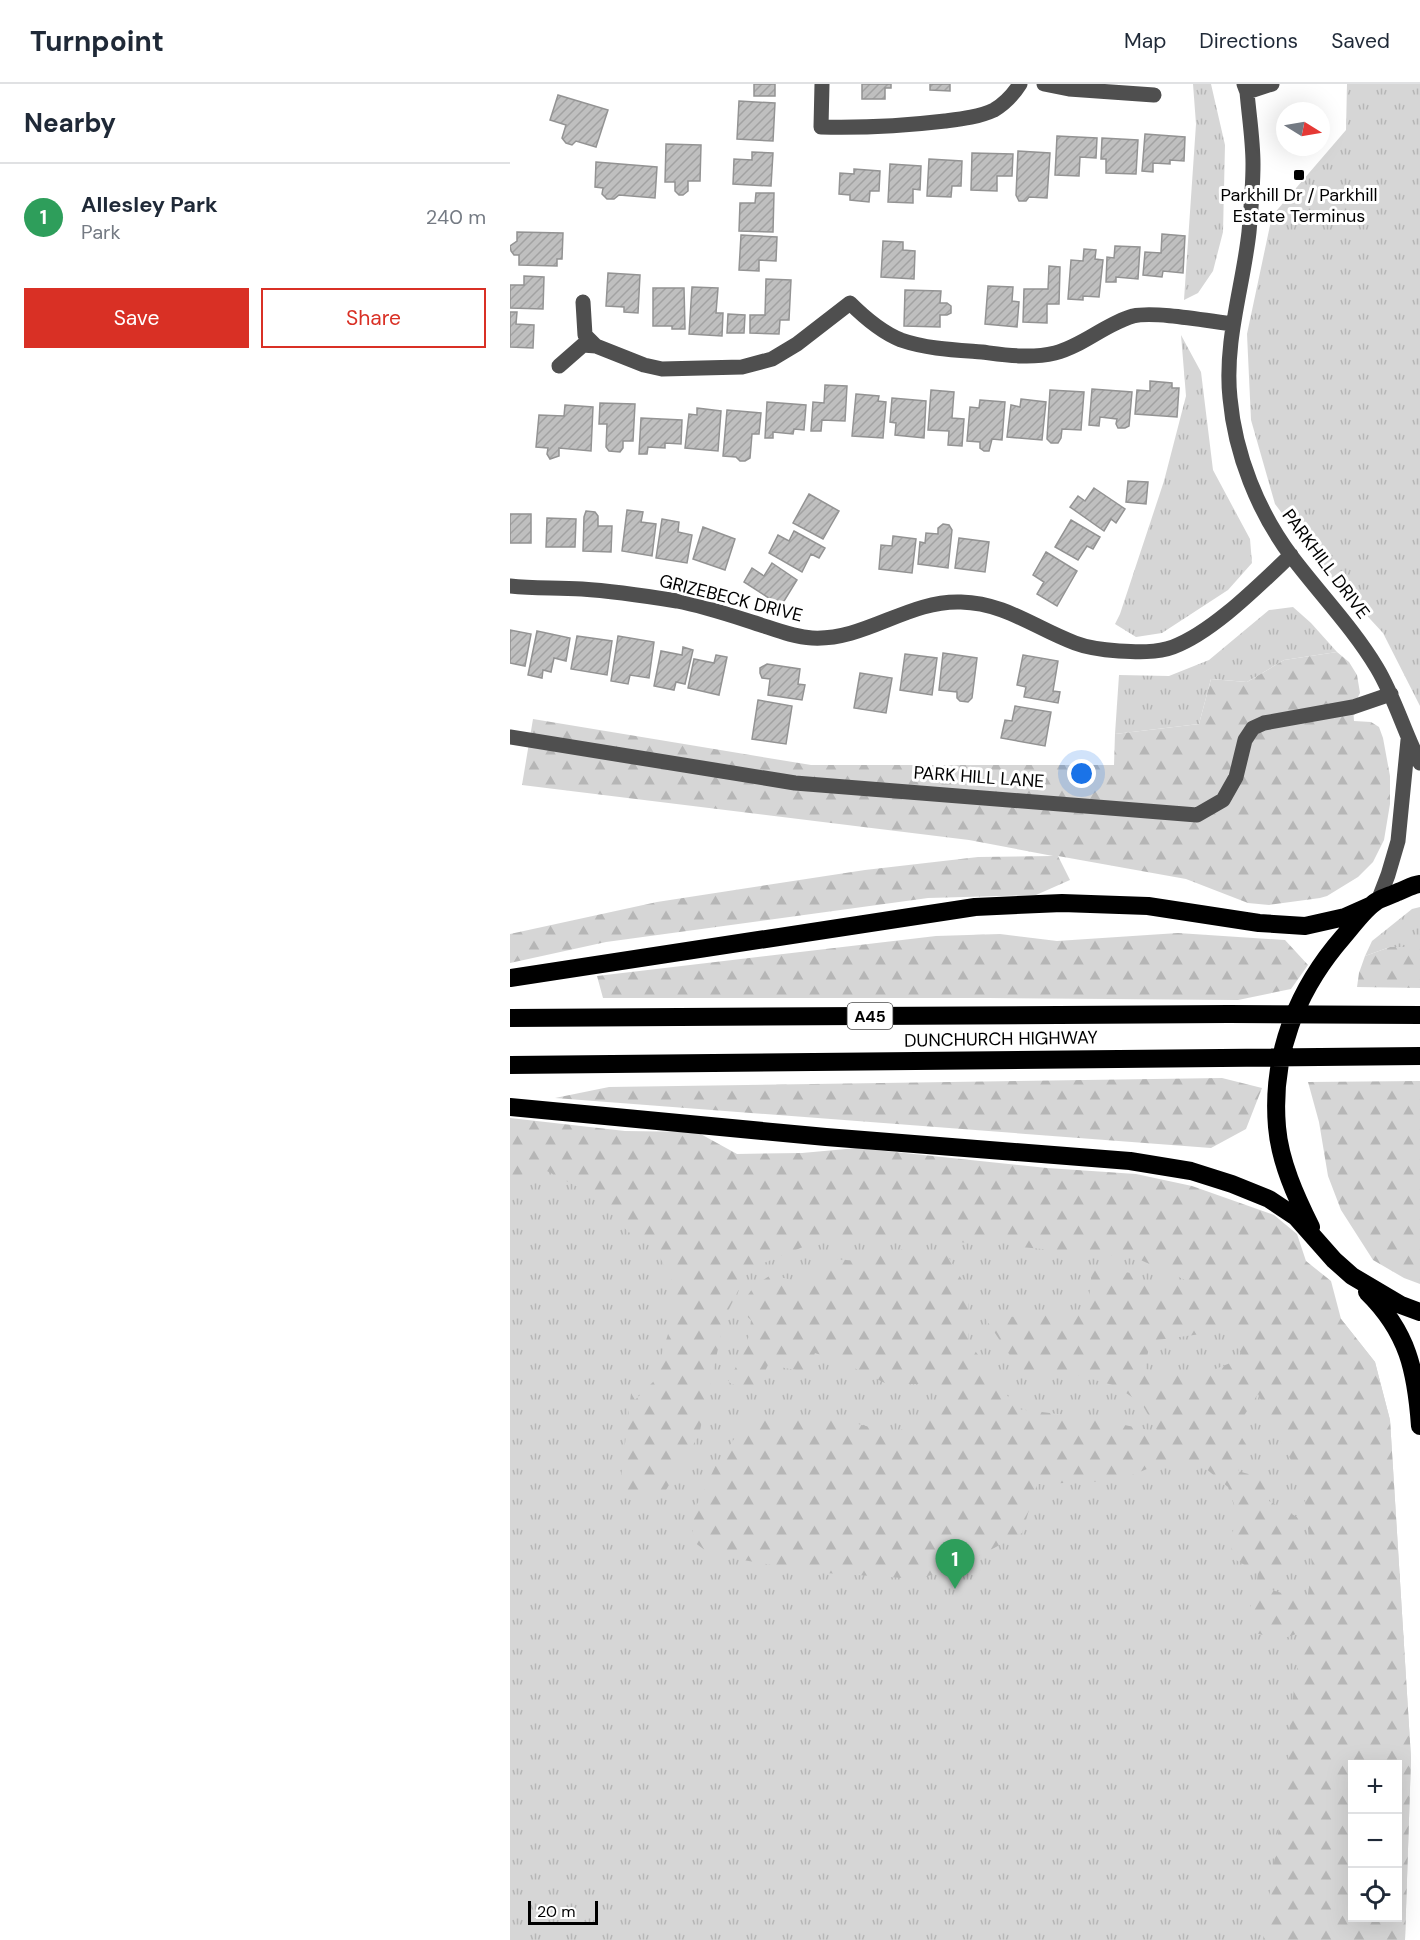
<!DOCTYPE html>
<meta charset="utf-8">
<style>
:root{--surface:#fff;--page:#f6f6f7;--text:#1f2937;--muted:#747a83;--line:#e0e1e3;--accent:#d93025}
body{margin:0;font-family:"DM Sans",sans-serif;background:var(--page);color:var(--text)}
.controls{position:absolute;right:18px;bottom:18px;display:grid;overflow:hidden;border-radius:0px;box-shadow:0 6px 24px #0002}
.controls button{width:54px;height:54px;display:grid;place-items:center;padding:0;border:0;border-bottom:2px solid var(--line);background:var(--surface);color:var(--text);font:30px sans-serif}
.compass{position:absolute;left:766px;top:18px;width:54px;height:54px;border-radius:50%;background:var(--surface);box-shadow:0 6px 24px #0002;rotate:101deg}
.scale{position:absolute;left:18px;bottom:15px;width:70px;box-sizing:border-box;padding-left:6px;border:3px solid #000;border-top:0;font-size:16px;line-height:21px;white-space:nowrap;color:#000;-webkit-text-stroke:4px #fff;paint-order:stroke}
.you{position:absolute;left:572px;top:690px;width:21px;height:21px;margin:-15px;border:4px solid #fff;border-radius:50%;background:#1a73e8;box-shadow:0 0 0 9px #1a73e833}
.badge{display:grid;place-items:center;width:39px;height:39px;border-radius:50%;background:var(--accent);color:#fff;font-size:20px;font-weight:700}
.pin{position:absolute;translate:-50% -50px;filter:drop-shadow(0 2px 3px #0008)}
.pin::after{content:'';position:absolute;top:32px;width:21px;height:18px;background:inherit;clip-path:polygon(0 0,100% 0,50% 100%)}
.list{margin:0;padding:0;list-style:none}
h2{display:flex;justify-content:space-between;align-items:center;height:78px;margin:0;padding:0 24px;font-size:26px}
h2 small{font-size:20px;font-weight:400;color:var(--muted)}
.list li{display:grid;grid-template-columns:39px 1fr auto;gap:18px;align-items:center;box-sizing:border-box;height:108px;padding:0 24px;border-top:2px solid var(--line)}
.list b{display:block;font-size:22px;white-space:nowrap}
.list p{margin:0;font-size:20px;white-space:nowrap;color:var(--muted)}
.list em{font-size:20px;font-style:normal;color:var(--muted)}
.actions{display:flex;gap:12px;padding:18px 24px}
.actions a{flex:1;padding:14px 0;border:2px solid var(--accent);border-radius:0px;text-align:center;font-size:21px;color:var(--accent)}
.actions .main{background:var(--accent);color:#fff}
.icon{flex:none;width:33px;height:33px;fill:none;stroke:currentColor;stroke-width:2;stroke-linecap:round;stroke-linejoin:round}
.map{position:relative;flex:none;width:910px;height:1856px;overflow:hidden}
header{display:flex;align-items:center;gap:36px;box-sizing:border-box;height:84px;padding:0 30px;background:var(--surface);border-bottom:2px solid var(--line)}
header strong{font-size:28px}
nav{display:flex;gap:33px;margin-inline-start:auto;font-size:21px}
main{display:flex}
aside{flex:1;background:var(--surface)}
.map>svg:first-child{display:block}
.grass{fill:url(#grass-tufts);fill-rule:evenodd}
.forest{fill:url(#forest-firs);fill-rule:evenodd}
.building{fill:url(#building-hatch);stroke:#939393;stroke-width:1.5}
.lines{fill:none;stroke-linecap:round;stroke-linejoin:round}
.minor{stroke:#4f4f4f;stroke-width:15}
.highway{stroke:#000;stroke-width:18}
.poi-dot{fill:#000;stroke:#fff;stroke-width:2}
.labels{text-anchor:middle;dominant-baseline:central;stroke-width:6;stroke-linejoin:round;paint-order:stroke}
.shield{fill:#fff;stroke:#4c4c4c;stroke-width:1.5}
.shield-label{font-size:16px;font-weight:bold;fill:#000}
.poi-label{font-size:18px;fill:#000;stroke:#fff}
.street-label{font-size:18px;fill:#000;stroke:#fff}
</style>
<header>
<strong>Turnpoint</strong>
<nav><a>Map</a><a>Directions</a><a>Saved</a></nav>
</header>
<main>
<aside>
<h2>Nearby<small></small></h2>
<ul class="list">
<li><span class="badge" style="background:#2e9e5b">1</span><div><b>Allesley Park</b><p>Park</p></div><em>240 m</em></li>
</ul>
<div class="actions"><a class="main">Save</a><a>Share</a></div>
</aside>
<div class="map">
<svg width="910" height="1856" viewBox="0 0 910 1856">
<defs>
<pattern id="grass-tufts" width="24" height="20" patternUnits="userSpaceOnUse" patternTransform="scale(1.5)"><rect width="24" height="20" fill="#d6d6d6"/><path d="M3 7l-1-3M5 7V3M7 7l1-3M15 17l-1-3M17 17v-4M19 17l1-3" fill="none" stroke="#b6b6b6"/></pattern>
<pattern id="forest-firs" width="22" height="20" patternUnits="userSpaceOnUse" patternTransform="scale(1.5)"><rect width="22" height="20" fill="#d6d6d6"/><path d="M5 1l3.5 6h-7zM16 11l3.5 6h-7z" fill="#b6b6b6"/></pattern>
<pattern id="building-hatch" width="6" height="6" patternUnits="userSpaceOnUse" patternTransform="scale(1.5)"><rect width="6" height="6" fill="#bfbfbf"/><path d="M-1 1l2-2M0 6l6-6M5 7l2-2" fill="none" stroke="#a2a2a2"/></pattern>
</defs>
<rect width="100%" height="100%" fill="#fff"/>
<!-- grass -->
<path class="grass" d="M 683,0 L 701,0 L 715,61 L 713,148 L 703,187 L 688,209 L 674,216 L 686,40 Z
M 837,0 L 910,0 L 910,622 L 873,549 L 814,485 L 765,420 L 741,336 L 737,250 L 762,132 L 836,46 Z
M 671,251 L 691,288 L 703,386 L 740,455 L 742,479 L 718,506 L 652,549 L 626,553 L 605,540 L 610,530 L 654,397 L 676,312 Z
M 783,523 L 801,539 L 827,568 L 774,576 L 737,598 L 701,595 L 689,640 L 605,650 L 609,591 L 659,592 L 699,576 L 759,526 Z
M 910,823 L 910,863 L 880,863 L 855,872 L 862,857 L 902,825 Z
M 0,1060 L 674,1127 L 824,1226 L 865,1278 L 880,1336 L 901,1674 L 895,1856 L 0,1856 ZM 842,1680 L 888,1680 L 888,1834 L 842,1834 Z"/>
<!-- forest -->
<path class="forest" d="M 827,568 L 839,578 L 847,591 L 850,609 L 843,623 L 844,637 L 861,638 L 869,643 L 873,654 L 880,692 L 880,720 L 874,756 L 863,778 L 848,793 L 817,812 L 810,814 L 759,821 L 738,819 L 676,795 L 548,772 L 560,796 L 526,811 L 418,814 L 96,858 L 0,879 L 0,850 L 147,818 L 355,786 L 468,773 L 543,772 L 459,756 L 12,701 L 23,635 L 301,681 L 604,681 L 605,650 L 689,640 L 701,595 L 737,598 L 774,576 Z
M 668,849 L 775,856 L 798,881 L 781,905 L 728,916 L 478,914 L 93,914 L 87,892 L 426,852 L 490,850 L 547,857 Z
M 880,863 L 910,863 L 910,904 L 847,903 L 849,889 L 855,872 Z
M 712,994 L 752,1004 L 736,1045 L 701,1064 L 45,1014 L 99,1003 Z
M 910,997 L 910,1200 L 894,1194 L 863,1176 L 831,1126 L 818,1092 L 809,1038 L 798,998 Z
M 0,1034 L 115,1047 L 187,1048 L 227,1070 L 292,1069 L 347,1064 L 537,1084 L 626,1090 L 682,1102 L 764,1131 L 787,1150 L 796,1177 L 821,1197 L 831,1235 L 865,1278 L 880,1336 L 901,1674 L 895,1856 L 753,1856 L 778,1680 L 780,1633 L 802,1483 L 794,1406 L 786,1385 L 766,1349 L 748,1310 L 726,1344 L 737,1362 L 728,1387 L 759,1396 L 759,1417 L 792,1436 L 796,1464 L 757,1492 L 752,1503 L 775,1510 L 794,1512 L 786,1550 L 769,1556 L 746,1549 L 740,1524 L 746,1505 L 748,1489 L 721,1473 L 725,1423 L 718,1403 L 689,1379 L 657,1377 L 607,1397 L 527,1400 L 512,1449 L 454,1480 L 409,1495 L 300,1488 L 200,1470 L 184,1458 L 181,1433 L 205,1383 L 239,1333 L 328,1335 L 384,1349 L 434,1326 L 431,1300 L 377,1300 L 336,1280 L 305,1269 L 297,1288 L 258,1281 L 244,1310 L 218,1298 C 229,1277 240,1260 241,1236 L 231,1227 C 238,1207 243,1202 261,1191 L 291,1198 L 324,1175 L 348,1177 L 394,1165 L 436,1169 L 458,1206 L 458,1257 L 507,1325 L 581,1334 L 648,1348 L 632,1320 L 606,1302 L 560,1289 L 511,1288 L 475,1234 L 559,1230 L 578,1225 L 582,1184 L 622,1189 L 627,1201 L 682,1199 L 626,1174 L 511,1163 L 493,1148 L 458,1159 L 407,1153 L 310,1156 L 239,1185 L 215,1233 L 189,1351 L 156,1406 L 109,1410 L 121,1309 L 125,1316 L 143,1298 L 164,1231 L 161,1193 L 141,1158 L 118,1148 L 89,1114 L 35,1086 L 0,1093 ZM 720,1246 C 728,1268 742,1285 747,1308 L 725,1277 L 696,1289 L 659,1289 L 635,1285 L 640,1257 ZM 842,1680 L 888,1680 L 888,1834 L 842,1834 Z"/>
<!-- building -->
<path class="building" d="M 244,0 L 265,0 L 265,12 L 244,12 Z
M 352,0 L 381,0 L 381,4 L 375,4 L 375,15 L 352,15 Z
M 420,0 L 440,0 L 440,7 L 420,6 Z
M 48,11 L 98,26 L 86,63 L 66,57 L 62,61 L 56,59 L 52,54 L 56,41 L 40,36 Z
M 229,17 L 265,19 L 263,57 L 227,55 Z
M 635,50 L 675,53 L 674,77 L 660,76 L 660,80 L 643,79 L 643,88 L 632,87 Z
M 547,52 L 587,54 L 586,74 L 570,73 L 569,92 L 545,91 Z
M 592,54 L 628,56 L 626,90 L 596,89 L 596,75 L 591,75 Z
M 156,60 L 191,61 L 190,97 L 178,97 L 178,107 L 173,111 L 169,111 L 165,107 L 165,98 L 155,98 Z
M 508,67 L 540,69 L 537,114 L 519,113 L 516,117 L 509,117 L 506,111 Z
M 242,68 L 263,69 L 261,102 L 223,100 L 224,75 L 242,76 Z
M 462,69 L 503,70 L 502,92 L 487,92 L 487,107 L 461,106 Z
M 419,75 L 452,77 L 451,102 L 442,102 L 441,113 L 417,112 Z
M 86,78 L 147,83 L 145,114 L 109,111 L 104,115 L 97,115 L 92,110 L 93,104 L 85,103 Z
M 380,80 L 411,82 L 410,106 L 403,105 L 403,119 L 378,118 Z
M 344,85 L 370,87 L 369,107 L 360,107 L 359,118 L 340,116 L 340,111 L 329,110 L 330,89 L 344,90 Z
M 246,109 L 264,109 L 263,148 L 229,147 L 230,119 L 245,119 Z
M 7,148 L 53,149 L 52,175 L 47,175 L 47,182 L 9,181 L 9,171 L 4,171 L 1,167 L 0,162 L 7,157 Z
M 652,150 L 675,152 L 673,189 L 653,187 L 652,193 L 633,191 L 635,168 L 651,169 Z
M 231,151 L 267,153 L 266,177 L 249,176 L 249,187 L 229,186 Z
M 373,157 L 393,158 L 393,166 L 405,167 L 404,195 L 371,193 Z
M 605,162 L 630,163 L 628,195 L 606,193 L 606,198 L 596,198 L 597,173 L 604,174 Z
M 574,165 L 586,166 L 585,175 L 593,176 L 589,213 L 573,212 L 573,216 L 558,215 L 561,176 L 573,177 Z
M 539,182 L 550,183 L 549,220 L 537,220 L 537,239 L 513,238 L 514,205 L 538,205 Z
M 98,189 L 130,191 L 128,229 L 114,228 L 114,223 L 96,222 Z
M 14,192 L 34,193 L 33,225 L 0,224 L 0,201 L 14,201 Z
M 256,195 L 281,196 L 279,236 L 270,236 L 269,250 L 240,249 L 240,231 L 255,231 Z
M 478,202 L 503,203 L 502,217 L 509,218 L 507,243 L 475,240 Z
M 182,203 L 208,204 L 206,229 L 213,229 L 212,252 L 179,250 Z
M 143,204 L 174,204 L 175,245 L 162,245 L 162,242 L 143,242 Z
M 395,206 L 431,207 L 430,219 L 437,219 L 441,222 L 441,229 L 437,231 L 430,231 L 430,243 L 394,242 Z
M 0,228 L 7,228 L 6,240 L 24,241 L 23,264 L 0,263 Z
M 218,230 L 235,231 L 234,249 L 217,249 Z
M 640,297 L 662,299 L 662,304 L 669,304 L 667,333 L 625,330 L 627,306 L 640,307 Z
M 315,301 L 337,302 L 335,337 L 312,336 L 311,347 L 301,347 L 303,318 L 314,319 Z
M 582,305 L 622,308 L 619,342 L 615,344 L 608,344 L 606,340 L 607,335 L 590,333 L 589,342 L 579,341 Z
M 421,306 L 444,308 L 442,334 L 454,335 L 452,362 L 438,361 L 439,347 L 418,346 Z
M 540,306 L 574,308 L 571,346 L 552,345 L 551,354 L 548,359 L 541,359 L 537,355 Z
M 346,310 L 369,312 L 368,317 L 376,318 L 373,354 L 342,352 Z
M 382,314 L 416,317 L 414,354 L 385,351 L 386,339 L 380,338 Z
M 511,315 L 536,318 L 532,356 L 497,353 L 501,321 L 510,323 Z
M 470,316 L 495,318 L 492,356 L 482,355 L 479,367 L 474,367 L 470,364 L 470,358 L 457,357 L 460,323 L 469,324 Z
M 257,318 L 296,321 L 294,346 L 284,345 L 283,350 L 263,348 L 263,354 L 255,354 Z
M 90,319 L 125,320 L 123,357 L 113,357 L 113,364 L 110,368 L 99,367 L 96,363 L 97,340 L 89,340 Z
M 55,321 L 83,323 L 81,367 L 49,364 L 49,372 L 40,375 L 37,370 L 38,364 L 26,363 L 29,331 L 54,332 Z
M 187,324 L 211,327 L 208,367 L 175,364 L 179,330 L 187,331 Z
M 217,326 L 251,329 L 249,350 L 242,350 L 240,374 L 235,377 L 230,377 L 226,373 L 213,372 Z
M 131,334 L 172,336 L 171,360 L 155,359 L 155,364 L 138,363 L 137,370 L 129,370 Z
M 618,397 L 638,398 L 636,420 L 616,418 Z
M 584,404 L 615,425 L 606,439 L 601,435 L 594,447 L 560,423 L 568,412 L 575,417 Z
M 299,410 L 329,427 L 313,455 L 283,439 Z
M 117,426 L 133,428 L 131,438 L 146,440 L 142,472 L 112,467 Z
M 76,427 L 85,428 L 88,432 L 88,442 L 102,442 L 101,468 L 73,467 L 74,433 Z
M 0,430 L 21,430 L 21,459 L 0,459 Z
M 37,434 L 66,435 L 65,463 L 36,463 Z
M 152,435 L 169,438 L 168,448 L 182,451 L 177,479 L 146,474 Z
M 561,436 L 590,453 L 583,465 L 577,462 L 568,476 L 545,463 Z
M 433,440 L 439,441 L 442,446 L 438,484 L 408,480 L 410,458 L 415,459 L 416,449 L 428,450 L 428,444 Z
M 193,443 L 225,455 L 215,486 L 183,475 Z
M 284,447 L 315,464 L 309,474 L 301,470 L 292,488 L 259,469 L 268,451 L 279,457 Z
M 383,452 L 406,455 L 402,489 L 369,485 L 371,461 L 382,462 Z
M 449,454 L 479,458 L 475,488 L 445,484 Z
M 536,468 L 567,487 L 547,522 L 527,510 L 534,498 L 523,491 Z
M 262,479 L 287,496 L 271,522 L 234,498 L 242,484 L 254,492 Z
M 0,546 L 21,550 L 15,582 L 0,579 Z
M 27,547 L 60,554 L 56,577 L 44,574 L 41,588 L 33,586 L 32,594 L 18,591 Z
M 67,552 L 102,557 L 97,591 L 61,585 Z
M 108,552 L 144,558 L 139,594 L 120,591 L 118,600 L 101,597 Z
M 173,563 L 183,566 L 175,600 L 166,598 L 164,606 L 144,602 L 151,567 L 172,571 Z
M 433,569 L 467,574 L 462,614 L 458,618 L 450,617 L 447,614 L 447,608 L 429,606 Z
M 395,570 L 427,574 L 422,611 L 390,606 Z
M 206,571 L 217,573 L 209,611 L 178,604 L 184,575 L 204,579 Z
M 513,571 L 548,577 L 543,607 L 550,608 L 548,619 L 514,613 L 516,603 L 507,601 Z
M 257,580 L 290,585 L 288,600 L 295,601 L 292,616 L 258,611 L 260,595 L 252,594 L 250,589 L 250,584 Z
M 350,589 L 382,594 L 376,629 L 344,624 Z
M 248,616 L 282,622 L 276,660 L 242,655 Z
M 505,622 L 541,628 L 535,662 L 491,654 L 495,636 L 502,637 Z"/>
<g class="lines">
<!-- minor -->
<path class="minor" d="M 312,0 L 311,43 C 353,44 393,42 435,37 C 451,35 469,33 484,26 C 496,19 503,11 510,0
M 534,0 L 559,5 L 644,11
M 734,0 L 737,8 C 739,32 743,56 743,80 C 743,103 741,125 739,148 C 733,203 714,258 720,314 C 725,370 748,428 782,473 C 810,510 843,544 867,584 C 885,614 894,648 910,679
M 737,8 L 762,0
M 73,218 L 75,251 L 86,262
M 49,282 L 73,261 L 86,262 L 134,281 L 152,285 L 232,283 L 262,275 L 287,260 L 340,219 C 355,234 371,248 391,256 C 417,265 445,266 472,268 C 496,271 520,275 545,269 C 573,262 595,240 623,232 C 645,227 698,237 723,240
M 0,502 C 24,505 48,503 72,505 C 104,507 136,512 167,517 C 193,522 220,531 245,539 C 264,545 283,553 302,554 C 355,557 398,516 451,518 C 495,519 525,544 565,559 C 578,564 595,566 609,567 C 626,568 647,569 663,563 C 703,548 749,501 781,471
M 0,653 L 285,699 L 687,731 L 713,716 L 726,693 L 735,656 L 743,644 L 754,639 L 843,623 L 881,610
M 868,817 L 878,791 L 888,757 L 898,656"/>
<!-- highway -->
<path class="highway" d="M 0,894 L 465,823 L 552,819 L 638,822 L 749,839 L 795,842 L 835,833 L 862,821
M 0,934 L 719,930 L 910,931
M 0,981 L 910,972
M 0,1023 L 316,1053 L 620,1077 L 681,1087 L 722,1100 L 759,1115 L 786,1133 L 824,1176 L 842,1192 L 891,1221 L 910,1228
M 801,1143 C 786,1113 770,1078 767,1043 C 761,972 786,907 833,853 C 843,842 854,825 867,817 C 874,813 882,811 888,808 C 896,805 902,801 910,800
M 857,1208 C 898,1248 906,1287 910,1342"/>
</g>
<!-- markers -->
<rect class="poi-dot" x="783" y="85" width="12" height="12" rx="3"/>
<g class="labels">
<!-- shield labels -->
<rect class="shield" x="337.5" y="919" width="45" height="26" rx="4.5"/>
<g class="shield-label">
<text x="360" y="932">A45</text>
</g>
<!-- poi labels -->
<g class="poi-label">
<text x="789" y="111">Parkhill Dr / Parkhill<tspan x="789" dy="21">Estate Terminus</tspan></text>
</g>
<!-- street labels -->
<g class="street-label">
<text transform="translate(816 480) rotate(53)">PARKHILL DRIVE</text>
<text transform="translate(221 514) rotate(14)">GRIZEBECK DRIVE</text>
<text transform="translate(469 693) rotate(4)">PARK HILL LANE</text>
<text transform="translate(491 955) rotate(-1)">DUNCHURCH HIGHWAY</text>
</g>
</g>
</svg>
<div class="controls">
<button>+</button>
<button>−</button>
<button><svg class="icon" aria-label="locate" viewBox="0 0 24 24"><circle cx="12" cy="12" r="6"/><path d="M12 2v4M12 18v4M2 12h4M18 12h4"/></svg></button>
</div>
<svg class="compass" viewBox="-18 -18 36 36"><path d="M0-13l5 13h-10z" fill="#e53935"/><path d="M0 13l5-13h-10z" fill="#747a83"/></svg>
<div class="scale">20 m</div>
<div class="you"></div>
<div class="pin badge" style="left:445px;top:1505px;background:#2e9e5b">1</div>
</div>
</main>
